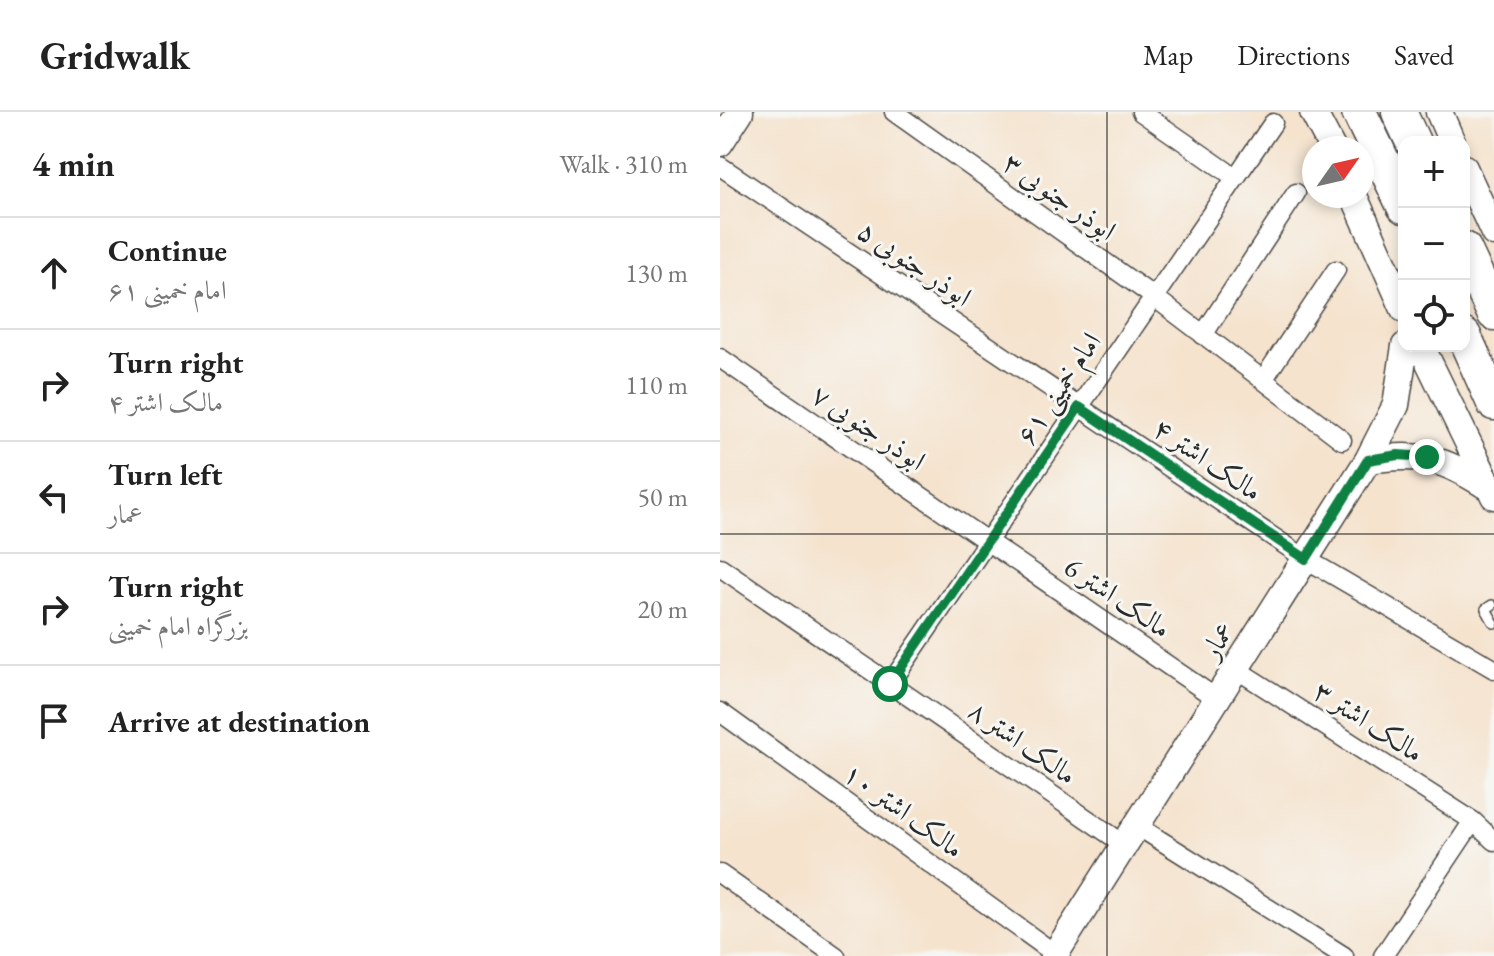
<!DOCTYPE html>
<meta charset="utf-8">
<style>
:root{--surface:#fff;--page:#f2f2f2;--text:#222;--muted:#767676;--line:#e0e0e0}
body{margin:0;font-family:"EB Garamond",Amiri,serif;background:var(--page);color:var(--text)}
.controls{position:absolute;right:24px;top:24px;display:grid;overflow:hidden;border-radius:16px;box-shadow:0 4px 12px #0003}
.controls button{width:72px;height:72px;display:grid;place-items:center;padding:0;border:0;border-bottom:2px solid var(--line);background:var(--surface);color:var(--text);font:40px sans-serif}
.compass{position:absolute;left:582px;top:24px;width:72px;height:72px;border-radius:50%;background:var(--surface);box-shadow:0 4px 12px #0003;rotate:56deg}
.stop{position:absolute;width:24px;height:24px;margin:-18px;border:6px solid #0b8043;border-radius:50%;background:#fff}
.stop.end{background:#0b8043;border-color:#fff;box-shadow:0 2px 8px #0008}
.list{margin:0;padding:0;list-style:none}
h2{display:flex;justify-content:space-between;align-items:center;height:104px;margin:0;padding:0 32px;font-size:34px}
h2 small{font-size:26px;font-weight:400;color:var(--muted)}
.list li{display:grid;grid-template-columns:52px 1fr auto;gap:24px;align-items:center;box-sizing:border-box;height:112px;padding:0 32px;border-top:2px solid var(--line)}
.list b{display:block;font-size:30px;white-space:nowrap}
.list p{margin:0;font-size:26px;white-space:nowrap;color:var(--muted)}
.list em{font-size:26px;font-style:normal;color:var(--muted)}
.icon{flex:none;width:44px;height:44px;fill:none;stroke:currentColor;stroke-width:2;stroke-linecap:round;stroke-linejoin:round}
.map{position:relative;flex:none;width:774px;height:844px;overflow:hidden}
header{display:flex;align-items:center;gap:48px;box-sizing:border-box;height:112px;padding:0 40px;background:var(--surface);border-bottom:2px solid var(--line)}
header strong{font-size:38px}
nav{display:flex;gap:44px;margin-inline-start:auto;font-size:28px}
main{display:flex}
aside{flex:1;background:var(--surface)}
.map>svg:first-child{display:block}
.lines{fill:none;stroke-linecap:round;stroke-linejoin:round}
.lane-casing{stroke:#494743;stroke-width:12}
.street-casing{stroke:#494743;stroke-width:21}
.secondary-casing{stroke:#494743;stroke-width:29}
.highway-casing{stroke:#494743;stroke-width:37}
.lane{stroke:#fff;stroke-width:9}
.street{stroke:#fff;stroke-width:18}
.secondary{stroke:#fff;stroke-width:26}
.highway{stroke:#fff;stroke-width:34}
.route{stroke:#0b8043;stroke-width:10}
.grid{fill:none;stroke:#2b2b2b;stroke-width:2;stroke-opacity:0.55}
.labels{text-anchor:middle;dominant-baseline:central;stroke-width:6;stroke-linejoin:round;paint-order:stroke}
.street-label{font-size:28px;fill:#2b2b2b;stroke:#f6f6f2}
</style>
<header>
<strong>Gridwalk</strong>
<nav><a>Map</a><a>Directions</a><a>Saved</a></nav>
</header>
<main>
<aside>
<h2>4 min<small>Walk · 310 m</small></h2>
<ul class="list">
<li><svg class="icon" aria-label="ahead" viewBox="0 0 24 24"><path d="M12 20V5M6 11l6-6 6 6"/></svg><div><b>Continue</b><p>امام خمینی ۶۱</p></div><em>130 m</em></li>
<li><svg class="icon" aria-label="right" viewBox="0 0 24 24"><path d="M7 20v-9h11M14 6l5 5-5 5"/></svg><div><b>Turn right</b><p>مالک اشتر ۴</p></div><em>110 m</em></li>
<li><svg class="icon" aria-label="left" viewBox="0 0 24 24"><path d="M17 20v-9H6M10 6l-5 5 5 5"/></svg><div><b>Turn left</b><p>عمار</p></div><em>50 m</em></li>
<li><svg class="icon" aria-label="right" viewBox="0 0 24 24"><path d="M7 20v-9h11M14 6l5 5-5 5"/></svg><div><b>Turn right</b><p>بزرگراه امام خمینی</p></div><em>20 m</em></li>
<li><svg class="icon" aria-label="arrive" viewBox="0 0 24 24"><path d="M6 21V4h12l-3 4 3 4H6"/></svg><div><b>Arrive at destination</b></div></li>
</ul>
</aside>
<div class="map">
<svg width="774" height="844" viewBox="0 0 774 844">
<rect width="100%" height="100%" fill="#f6f6f2"/>
<filter id="ink" filterUnits="userSpaceOnUse"><feTurbulence type="fractalNoise" baseFrequency=".0125" numOctaves="2"/><feDisplacementMap in="SourceGraphic" scale="16" xChannelSelector="R" yChannelSelector="G"/><feConvolveMatrix kernelMatrix="1 2 1 2 8 2 1 2 1" color-interpolation-filters="sRGB"/></filter>
<filter id="wash" filterUnits="userSpaceOnUse"><feTurbulence type="fractalNoise" baseFrequency=".006" numOctaves="4" result="noise"/><feDisplacementMap in="SourceGraphic" scale="32" xChannelSelector="R" yChannelSelector="G"/><feGaussianBlur stdDeviation="1.8" result="paint"/><feColorMatrix in="noise" values="0 0 0 0 0 0 0 0 0 0 0 0 0 0 0 0 0 1.4 0 .05"/><feComposite in="paint" operator="in"/></filter>
<g filter="url(#wash)">
<rect width="100%" height="100%" fill="#f5e3ce"/>
</g>
<g filter="url(#ink)">
<g class="lines">
<defs>
<path id="lane" d="M 772,493 L 766,497 L 774,511"/>
<path id="street" d="M 174,0 L 434,185 L 622,328
M 421,0 L 516,66
M 0,54 L 586,447 L 774,557
M 483,223 L 576,81
M 0,246 L 497,587
M 543,268 L 616,158
M 0,455 L 405,733
M 516,557 L 753,709 L 774,729
M 170,572 L 553,11
M 0,600 L 338,844
M 427,720 L 624,844
M 0,762 L 116,844
M 663,844 L 753,709"/>
<path id="secondary" d="M 593,0 L 612,36
M 719,0 L 732,30
M 0,31 L 20,0
M 744,56 L 774,121
M 634,84 L 684,197
M 701,234 L 774,384
M 648,348 C 701,340 723,346 768,375
M 334,844 L 648,348 L 676,293 L 685,234"/>
<path id="highway" d="M 639,0 L 684,94
M 679,0 L 693,30
M 744,137 L 774,201
M 744,224 L 774,291"/>
</defs>
<!-- lane casing -->
<use href="#lane" class="lane-casing"/>
<!-- street casing -->
<use href="#street" class="street-casing"/>
<!-- secondary casing -->
<use href="#secondary" class="secondary-casing"/>
<!-- highway casing -->
<use href="#highway" class="highway-casing"/>
<!-- lane -->
<use href="#lane" class="lane"/>
<!-- street -->
<use href="#street" class="street"/>
<!-- secondary -->
<use href="#secondary" class="secondary"/>
<!-- highway -->
<use href="#highway" class="highway"/>
</g>
</g>
<g class="lines" filter="url(#ink)">
<!-- route -->
<path class="route" d="M 170,572 L 359,295 L 586,447 L 648,348 L 678,343 L 707,345"/>
</g>
<!-- grid -->
<path class="grid" d="M 387,0 L 387,844M 0,422 L 774,422"/>
<g class="labels">
<!-- street labels -->
<g class="street-label">
<text transform="translate(340 84) rotate(35)">ابوذر جنوبی ۳</text>
<text transform="translate(195 151) rotate(34)">ابوذر جنوبی ۵</text>
<text transform="translate(338 276) rotate(-56)">امام خمینی ۶۱</text>
<text transform="translate(149 315) rotate(34)">ابوذر جنوبی ۷</text>
<text transform="translate(488 347) rotate(34)">مالک اشتر ۴</text>
<text transform="translate(398 485) rotate(34)">مالک اشتر 6</text>
<text transform="translate(497 528) rotate(-58)">عمار</text>
<text transform="translate(649 609) rotate(33)">مالک اشتر ۳</text>
<text transform="translate(303 630) rotate(35)">مالک اشتر ۸</text>
<text transform="translate(184 698) rotate(36)">مالک اشتر ۱۰</text>
</g>
</g>
</svg>
<div class="controls">
<button>+</button>
<button>−</button>
<button><svg class="icon" aria-label="locate" viewBox="0 0 24 24"><circle cx="12" cy="12" r="6"/><path d="M12 2v4M12 18v4M2 12h4M18 12h4"/></svg></button>
</div>
<svg class="compass" viewBox="-18 -18 36 36"><path d="M0-13l5 13h-10z" fill="#e53935"/><path d="M0 13l5-13h-10z" fill="#767676"/></svg>
<div class="stop" style="left:170px;top:572px"></div>
<div class="stop end" style="left:707px;top:345px"></div>
</div>
</main>
